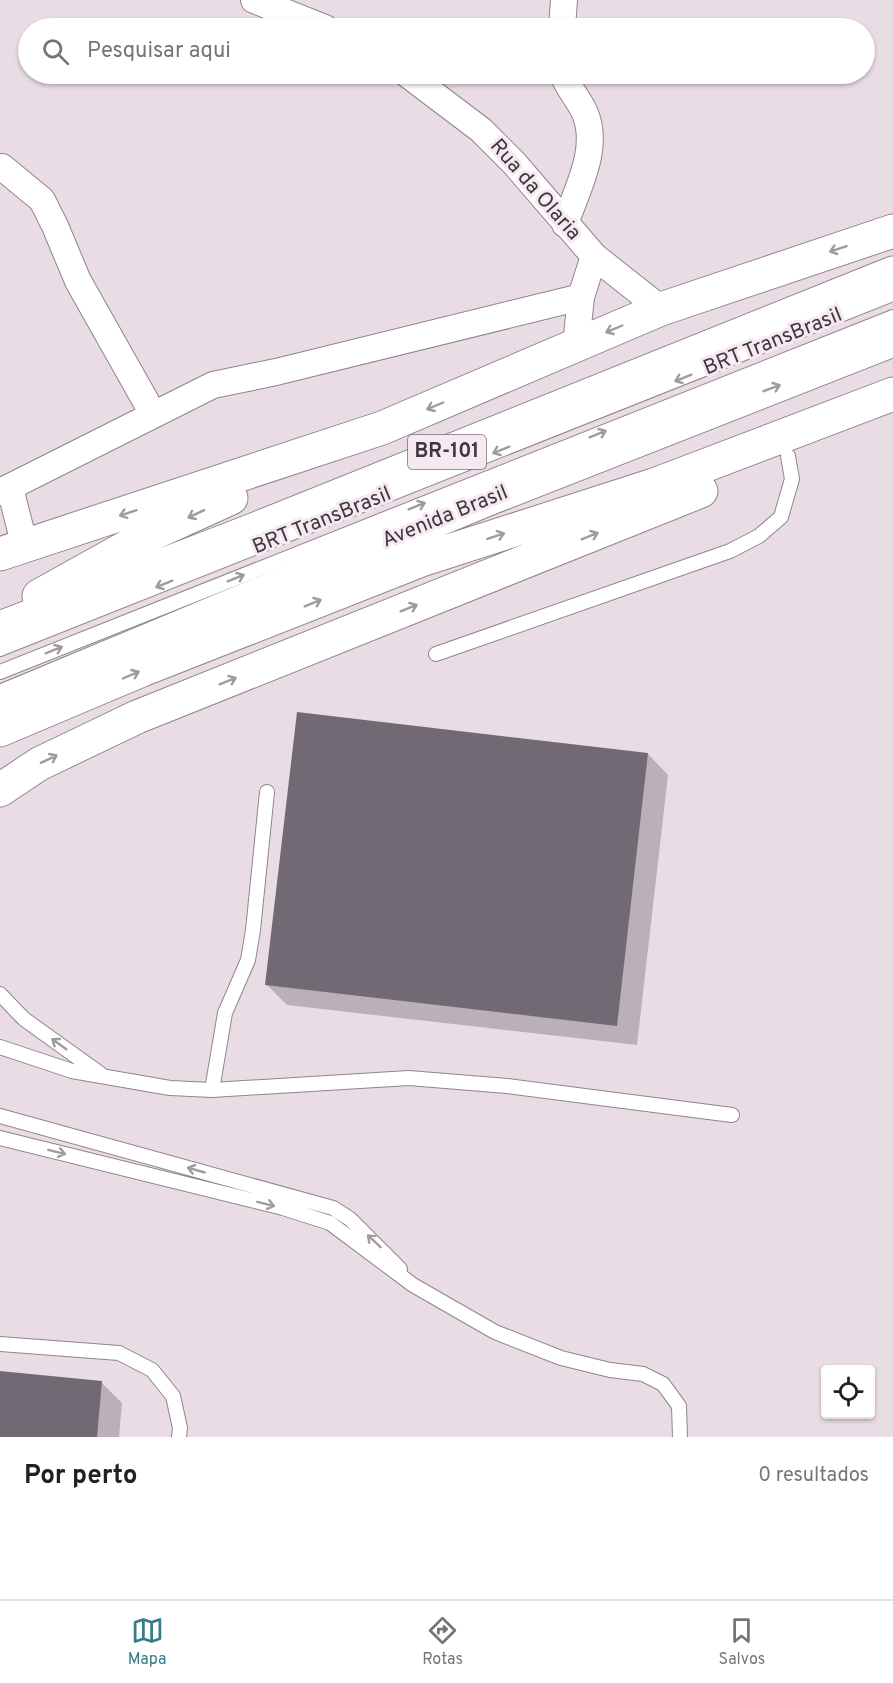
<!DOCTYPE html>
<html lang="pt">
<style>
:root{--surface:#fff;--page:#f6f6f6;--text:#202124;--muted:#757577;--line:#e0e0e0;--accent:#357c87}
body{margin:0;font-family:Overpass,sans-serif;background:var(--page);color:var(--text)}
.controls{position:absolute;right:18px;bottom:18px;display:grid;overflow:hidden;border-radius:6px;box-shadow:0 2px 4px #0004}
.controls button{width:54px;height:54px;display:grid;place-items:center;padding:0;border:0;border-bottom:2px solid var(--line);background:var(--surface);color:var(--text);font:30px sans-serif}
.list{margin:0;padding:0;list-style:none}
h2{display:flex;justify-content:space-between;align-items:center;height:78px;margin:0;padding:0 24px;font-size:26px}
h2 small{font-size:20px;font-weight:400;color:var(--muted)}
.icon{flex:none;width:33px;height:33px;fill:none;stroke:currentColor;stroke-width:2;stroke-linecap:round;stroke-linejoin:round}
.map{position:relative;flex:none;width:893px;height:1437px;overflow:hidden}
.search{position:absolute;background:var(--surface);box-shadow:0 2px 4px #0004;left:18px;right:18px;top:18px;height:66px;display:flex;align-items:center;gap:15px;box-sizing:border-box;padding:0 21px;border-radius:33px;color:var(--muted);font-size:22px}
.sheet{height:162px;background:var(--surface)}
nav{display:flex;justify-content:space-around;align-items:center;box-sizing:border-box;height:84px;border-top:2px solid var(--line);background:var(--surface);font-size:16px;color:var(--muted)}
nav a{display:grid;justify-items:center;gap:3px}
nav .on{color:var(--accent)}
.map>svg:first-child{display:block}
.shadow{fill:#0003}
.building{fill:#716a75}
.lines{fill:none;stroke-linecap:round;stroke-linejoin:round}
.lane-casing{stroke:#91848c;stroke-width:16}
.street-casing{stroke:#91848c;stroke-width:28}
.highway-casing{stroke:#91848c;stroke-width:35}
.lane{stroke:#fff;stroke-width:14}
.street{stroke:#fff;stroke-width:26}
.highway{stroke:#fff;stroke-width:33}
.oneway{stroke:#9e9c9e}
.labels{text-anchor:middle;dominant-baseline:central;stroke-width:6;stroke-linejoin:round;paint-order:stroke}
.shield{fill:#f7e9f2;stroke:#766d73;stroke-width:1.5}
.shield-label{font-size:20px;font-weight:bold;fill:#3e383c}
.street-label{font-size:21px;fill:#3e383c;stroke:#f7e9f2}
</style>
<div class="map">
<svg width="893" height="1437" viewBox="0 0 893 1437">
<rect width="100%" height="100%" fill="#eadce5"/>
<!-- shadow -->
<path class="shadow" d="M 648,754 L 668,775 L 637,1045 L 287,1005 L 266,984 Z
M 0,1372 L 102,1383 L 122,1403 L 119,1437 L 0,1437 Z"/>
<!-- building -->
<path class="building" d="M 297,712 L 648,753 L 617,1026 L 265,985 Z
M 0,1371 L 102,1381 L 97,1437 L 0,1437 Z"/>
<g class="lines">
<defs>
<path id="lane" d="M 0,649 L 893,294
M 436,654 L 730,551 L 759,536 L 781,517 L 792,479 L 788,456
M 0,672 L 893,317
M 0,994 L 24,1019 L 102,1075
M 0,1047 L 72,1071 L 170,1088 L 212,1090 L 409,1078 L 507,1086 L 732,1115
M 212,1090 L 225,1013 L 248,960 L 253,930 L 267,792
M 0,1116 L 333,1208 L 350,1219 L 400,1269
M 0,1138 L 283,1208 L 330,1223 L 413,1285 L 495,1332 L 561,1358 L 610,1370 L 643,1374 L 663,1384 L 679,1406 L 680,1437
M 0,1344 L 119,1353 L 152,1370 L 173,1396 L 180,1428 L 179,1437"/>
<path id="street" d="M 254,0 L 325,28
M 562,28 L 564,0
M 407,74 L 481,130 L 514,163 L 594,256 L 661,309
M 563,74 C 567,87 578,98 584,111 C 601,147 577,189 565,224
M 2,167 L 42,200 L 55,226 L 78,281 L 153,414
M 576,345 L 581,297 L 594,256
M 10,488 L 25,547
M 0,492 L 213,385 L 276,372 L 581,297"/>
<path id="highway" d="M 0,554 L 382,428 L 661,309 L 893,231
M 39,596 L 145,537 L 231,498
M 0,628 L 248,532 L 893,273
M 0,702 L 483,501 L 893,340
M 0,730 L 142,670 L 424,559 L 654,485 L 893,394
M 0,790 L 39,764 L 137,717 L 701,491"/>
</defs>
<!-- lane casing -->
<use href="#lane" class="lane-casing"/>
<!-- street casing -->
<use href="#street" class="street-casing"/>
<!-- highway casing -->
<use href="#highway" class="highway-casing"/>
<!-- lane -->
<use href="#lane" class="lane"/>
<!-- street -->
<use href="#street" class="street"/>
<!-- highway -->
<use href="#highway" class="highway"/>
</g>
<!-- one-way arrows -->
<defs><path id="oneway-shaft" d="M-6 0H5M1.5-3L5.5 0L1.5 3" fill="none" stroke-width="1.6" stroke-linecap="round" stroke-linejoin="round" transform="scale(1.5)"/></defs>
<g class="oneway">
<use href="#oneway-shaft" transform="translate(838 249) rotate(161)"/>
<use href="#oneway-shaft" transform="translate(614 329) rotate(157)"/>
<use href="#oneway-shaft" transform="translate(683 378) rotate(158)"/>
<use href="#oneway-shaft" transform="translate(772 388) rotate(-21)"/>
<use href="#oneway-shaft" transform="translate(435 406) rotate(157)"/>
<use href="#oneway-shaft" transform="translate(598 434) rotate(-22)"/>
<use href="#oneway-shaft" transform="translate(501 450) rotate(158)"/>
<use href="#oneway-shaft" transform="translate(417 506) rotate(-22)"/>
<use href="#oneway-shaft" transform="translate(128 513) rotate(162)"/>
<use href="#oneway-shaft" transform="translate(196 514) rotate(155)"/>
<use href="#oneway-shaft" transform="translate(496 536) rotate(-18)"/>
<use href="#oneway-shaft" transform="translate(590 536) rotate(-22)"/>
<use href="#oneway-shaft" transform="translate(236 578) rotate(-22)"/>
<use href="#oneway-shaft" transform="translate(164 584) rotate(158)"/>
<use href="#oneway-shaft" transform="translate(313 603) rotate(-22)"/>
<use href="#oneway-shaft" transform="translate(409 608) rotate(-22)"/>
<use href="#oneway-shaft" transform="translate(54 650) rotate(-22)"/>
<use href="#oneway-shaft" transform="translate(131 675) rotate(-23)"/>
<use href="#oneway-shaft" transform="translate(228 681) rotate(-22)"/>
<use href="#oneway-shaft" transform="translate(49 759) rotate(-25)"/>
<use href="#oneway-shaft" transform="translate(59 1044) rotate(-144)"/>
<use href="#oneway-shaft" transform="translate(57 1152) rotate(14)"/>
<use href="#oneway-shaft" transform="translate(196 1170) rotate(-164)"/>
<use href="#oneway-shaft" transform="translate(266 1204) rotate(14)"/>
<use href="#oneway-shaft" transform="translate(374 1241) rotate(-137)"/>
</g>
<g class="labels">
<!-- shield labels -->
<rect class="shield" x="408" y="435" width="78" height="34" rx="4.5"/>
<g class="shield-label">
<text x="447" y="452">BR-101</text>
</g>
<!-- street labels -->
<g class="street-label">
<text transform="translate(535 190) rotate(49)">Rua da Olaria</text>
<text transform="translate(773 342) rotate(-22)">BRT TransBrasil</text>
<text transform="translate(445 517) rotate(-22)">Avenida Brasil</text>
<text transform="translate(322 521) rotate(-22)">BRT TransBrasil</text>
</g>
</g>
</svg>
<div class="controls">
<button><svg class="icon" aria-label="locate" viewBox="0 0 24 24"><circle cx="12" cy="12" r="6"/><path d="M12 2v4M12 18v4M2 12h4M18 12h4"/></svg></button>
</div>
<div class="search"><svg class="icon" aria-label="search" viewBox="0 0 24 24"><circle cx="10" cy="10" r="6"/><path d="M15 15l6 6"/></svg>Pesquisar aqui</div>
</div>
<section class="sheet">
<h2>Por perto<small>0 resultados</small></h2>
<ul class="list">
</ul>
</section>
<nav>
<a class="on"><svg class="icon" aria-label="map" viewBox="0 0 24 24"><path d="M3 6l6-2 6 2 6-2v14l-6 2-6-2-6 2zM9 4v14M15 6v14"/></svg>Mapa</a>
<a><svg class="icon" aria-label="directions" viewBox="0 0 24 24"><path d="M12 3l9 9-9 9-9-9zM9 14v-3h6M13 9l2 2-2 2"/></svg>Rotas</a>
<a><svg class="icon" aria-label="saved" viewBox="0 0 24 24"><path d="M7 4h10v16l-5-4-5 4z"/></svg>Salvos</a>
</nav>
